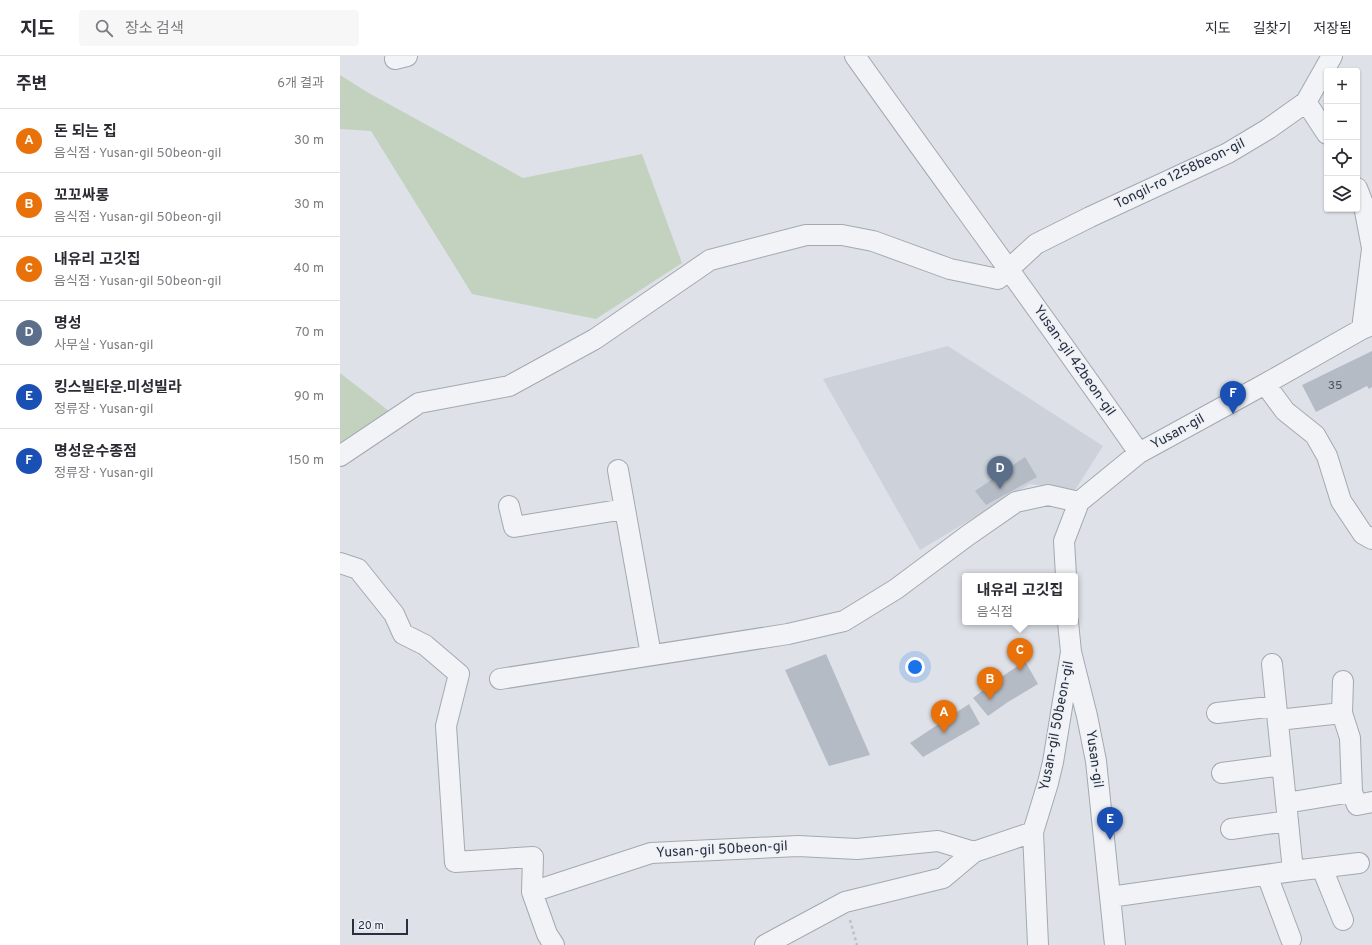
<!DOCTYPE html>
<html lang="ko">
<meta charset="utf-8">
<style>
:root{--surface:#fff;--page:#f7f7f7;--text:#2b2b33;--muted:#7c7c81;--line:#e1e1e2;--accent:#7c3aed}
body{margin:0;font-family:Overpass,"Noto Sans KR",sans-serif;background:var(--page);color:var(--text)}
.controls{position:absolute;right:12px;top:12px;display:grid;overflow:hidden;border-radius:4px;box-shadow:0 1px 3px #0004}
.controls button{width:36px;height:36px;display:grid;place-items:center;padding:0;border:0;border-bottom:1px solid var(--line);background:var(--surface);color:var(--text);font:20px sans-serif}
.scale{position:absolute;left:12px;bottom:10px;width:56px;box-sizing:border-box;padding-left:4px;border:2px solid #272f40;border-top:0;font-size:11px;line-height:14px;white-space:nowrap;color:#272f40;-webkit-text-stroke:3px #edf1f6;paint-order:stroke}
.you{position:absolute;left:575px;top:611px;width:14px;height:14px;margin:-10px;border:3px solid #fff;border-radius:50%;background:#1a73e8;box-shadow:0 0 0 6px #1a73e833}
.badge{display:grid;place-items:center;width:26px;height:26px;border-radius:50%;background:var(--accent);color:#fff;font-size:13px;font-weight:700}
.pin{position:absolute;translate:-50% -33px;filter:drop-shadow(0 1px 2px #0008)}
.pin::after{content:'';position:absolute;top:21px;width:14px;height:12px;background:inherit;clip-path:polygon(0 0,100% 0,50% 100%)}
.popup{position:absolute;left:622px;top:517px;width:116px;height:52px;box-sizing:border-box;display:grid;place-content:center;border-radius:4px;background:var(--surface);filter:drop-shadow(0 1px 3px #0005);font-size:13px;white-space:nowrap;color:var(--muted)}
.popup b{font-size:15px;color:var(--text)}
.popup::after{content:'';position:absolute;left:50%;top:100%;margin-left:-8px;border:8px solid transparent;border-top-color:var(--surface)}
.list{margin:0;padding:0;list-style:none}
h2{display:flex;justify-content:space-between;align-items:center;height:52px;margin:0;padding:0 16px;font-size:17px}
h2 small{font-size:13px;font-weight:400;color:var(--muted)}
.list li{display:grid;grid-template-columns:26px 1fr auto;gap:12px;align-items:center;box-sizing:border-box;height:64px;padding:0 16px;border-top:1px solid var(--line)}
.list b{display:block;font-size:15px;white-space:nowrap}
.list p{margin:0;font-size:13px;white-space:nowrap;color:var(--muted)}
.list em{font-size:13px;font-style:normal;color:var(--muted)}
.icon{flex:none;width:22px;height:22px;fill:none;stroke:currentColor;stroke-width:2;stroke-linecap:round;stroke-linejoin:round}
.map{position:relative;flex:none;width:1032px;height:889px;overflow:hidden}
header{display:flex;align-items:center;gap:24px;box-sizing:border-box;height:56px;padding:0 20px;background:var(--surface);border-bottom:1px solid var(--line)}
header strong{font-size:19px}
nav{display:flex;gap:22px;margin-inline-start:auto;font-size:14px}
.search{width:280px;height:36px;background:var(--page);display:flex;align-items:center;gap:10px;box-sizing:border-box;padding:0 14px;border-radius:4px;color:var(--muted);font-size:15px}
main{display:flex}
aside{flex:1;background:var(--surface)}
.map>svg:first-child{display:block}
.built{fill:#ccd1da}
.green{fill:#c3d2bf}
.building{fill:#b5bbc5}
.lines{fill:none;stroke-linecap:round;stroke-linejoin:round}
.minor-casing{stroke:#a3a9b2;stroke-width:22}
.path{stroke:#bcc0c7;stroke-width:2.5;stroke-dasharray:3 3;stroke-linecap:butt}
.minor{stroke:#f1f3f6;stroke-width:20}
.labels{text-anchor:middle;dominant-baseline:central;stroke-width:3;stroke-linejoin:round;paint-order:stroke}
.number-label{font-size:12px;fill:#4a5261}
.street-label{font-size:14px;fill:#272f40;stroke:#edf1f6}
</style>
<header>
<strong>지도</strong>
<div class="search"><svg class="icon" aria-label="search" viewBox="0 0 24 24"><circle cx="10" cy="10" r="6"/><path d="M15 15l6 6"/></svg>장소 검색</div>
<nav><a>지도</a><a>길찾기</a><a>저장됨</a></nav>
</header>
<main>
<aside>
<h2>주변<small>6개 결과</small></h2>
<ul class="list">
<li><span class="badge" style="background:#e8710a">A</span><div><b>돈 되는 집</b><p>음식점 · Yusan-gil 50beon-gil</p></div><em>30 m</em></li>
<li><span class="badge" style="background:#e8710a">B</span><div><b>꼬꼬싸롱</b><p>음식점 · Yusan-gil 50beon-gil</p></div><em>30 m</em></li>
<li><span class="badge" style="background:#e8710a">C</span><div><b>내유리 고깃집</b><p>음식점 · Yusan-gil 50beon-gil</p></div><em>40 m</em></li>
<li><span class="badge" style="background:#5c6f8a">D</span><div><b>명성</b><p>사무실 · Yusan-gil</p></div><em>70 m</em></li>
<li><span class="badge" style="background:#1a4fb4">E</span><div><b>킹스빌타운.미성빌라</b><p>정류장 · Yusan-gil</p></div><em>90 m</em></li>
<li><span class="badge" style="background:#1a4fb4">F</span><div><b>명성운수종점</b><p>정류장 · Yusan-gil</p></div><em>150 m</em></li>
</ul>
</aside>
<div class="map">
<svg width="1032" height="889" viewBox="0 0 1032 889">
<rect width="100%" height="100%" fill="#dee2e8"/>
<!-- built -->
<path class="built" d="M 608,290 L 763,390 L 735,434 L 690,428 L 580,494 L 483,323 Z"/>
<!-- green -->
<path class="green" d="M 0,19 L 27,36 L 183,122 L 302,98 L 342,207 L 256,263 L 132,238 L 31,75 L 0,73 Z
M 0,317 L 49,355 L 0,401 Z"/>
<!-- building -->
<path class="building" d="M 1032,295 L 1032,331 L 1029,333 L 1027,330 L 976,356 L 962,329 Z
M 685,401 L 697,421 L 646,449 L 635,435 Z
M 486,598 L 530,699 L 489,710 L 445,614 Z
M 685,605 L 698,628 L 668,646 L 648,660 L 633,642 L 654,626 Z
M 629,648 L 640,668 L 583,701 L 570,687 Z"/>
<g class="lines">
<defs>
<path id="minor" d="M 515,0 C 609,132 706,263 799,397
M 55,3 L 67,0
M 966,46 L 987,78
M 1017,132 L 1024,150 L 1032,192
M 1022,273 L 1032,193
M 925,328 L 945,355 L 975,379 L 987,400 L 1001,445 L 1023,478 L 1032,483
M 0,400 L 79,347 L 169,330 L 255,283 L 370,204 L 466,179 L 502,179 L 533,185 L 610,213 L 658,223 L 696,188 L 750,161 L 888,97 L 928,73 L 966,46 L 992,0
M 278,414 L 311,599
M 169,450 L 174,471 L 285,453
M 0,507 L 18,513 L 54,558 L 63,578 L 85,589 L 119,618 L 106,670 L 115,806 L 193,801 L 192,836
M 726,520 L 724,485 L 739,446 L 799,397 L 925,328 L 1022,273 L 1032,269
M 728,566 L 731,596 L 747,660 L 756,705 L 775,889
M 160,623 L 448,578 L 504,565 L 556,533 L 627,480 L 676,446 L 708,439 L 739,446
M 877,657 L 936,650
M 938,664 L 1002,657 L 1003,625
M 882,717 L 942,709
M 1012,736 L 1017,749 L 1032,746
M 946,747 L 1012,736 L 1010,682 L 1002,657
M 891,773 L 948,765
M 693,776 L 698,889
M 982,812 L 1003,864
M 953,815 L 1019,807
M 927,819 L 951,883
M 770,841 L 953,815 L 932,608
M 214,889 L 207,878 L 192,836 L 311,797 L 458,790 L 517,793 L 598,785 L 634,796
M 425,889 L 505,846 L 603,822 L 634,796 L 693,776 L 708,727 L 713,706 L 731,596"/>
</defs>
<!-- minor casing -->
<use href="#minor" class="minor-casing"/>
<!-- path -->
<path class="path" d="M 510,864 L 517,889"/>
<!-- minor -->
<use href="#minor" class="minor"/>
</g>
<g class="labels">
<!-- number labels -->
<g class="number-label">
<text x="995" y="330">35</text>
</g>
<!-- street labels -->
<g class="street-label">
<text transform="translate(840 118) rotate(-26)">Tongil-ro 1258beon-gil</text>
<text transform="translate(734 305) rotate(55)">Yusan-gil 42beon-gil</text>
<text transform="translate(838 376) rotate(-29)">Yusan-gil</text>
<text transform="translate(717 670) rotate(-79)">Yusan-gil 50beon-gil</text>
<text transform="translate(754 703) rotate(82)">Yusan-gil</text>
<text transform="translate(382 794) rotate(-3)">Yusan-gil 50beon-gil</text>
</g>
</g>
</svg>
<div class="controls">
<button>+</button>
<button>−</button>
<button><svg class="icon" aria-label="locate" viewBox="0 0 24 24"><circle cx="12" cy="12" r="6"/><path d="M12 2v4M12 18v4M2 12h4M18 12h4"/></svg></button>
<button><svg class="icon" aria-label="layers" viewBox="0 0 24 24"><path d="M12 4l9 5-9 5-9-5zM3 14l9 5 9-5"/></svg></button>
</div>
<div class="scale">20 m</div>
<div class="you"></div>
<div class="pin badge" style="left:604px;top:677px;background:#e8710a">A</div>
<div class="pin badge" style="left:650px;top:644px;background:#e8710a">B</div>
<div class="pin badge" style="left:680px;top:615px;background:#e8710a">C</div>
<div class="popup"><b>내유리 고깃집</b>음식점</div>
<div class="pin badge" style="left:660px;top:433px;background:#5c6f8a">D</div>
<div class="pin badge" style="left:770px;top:784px;background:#1a4fb4">E</div>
<div class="pin badge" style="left:893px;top:358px;background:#1a4fb4">F</div>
</div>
</main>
